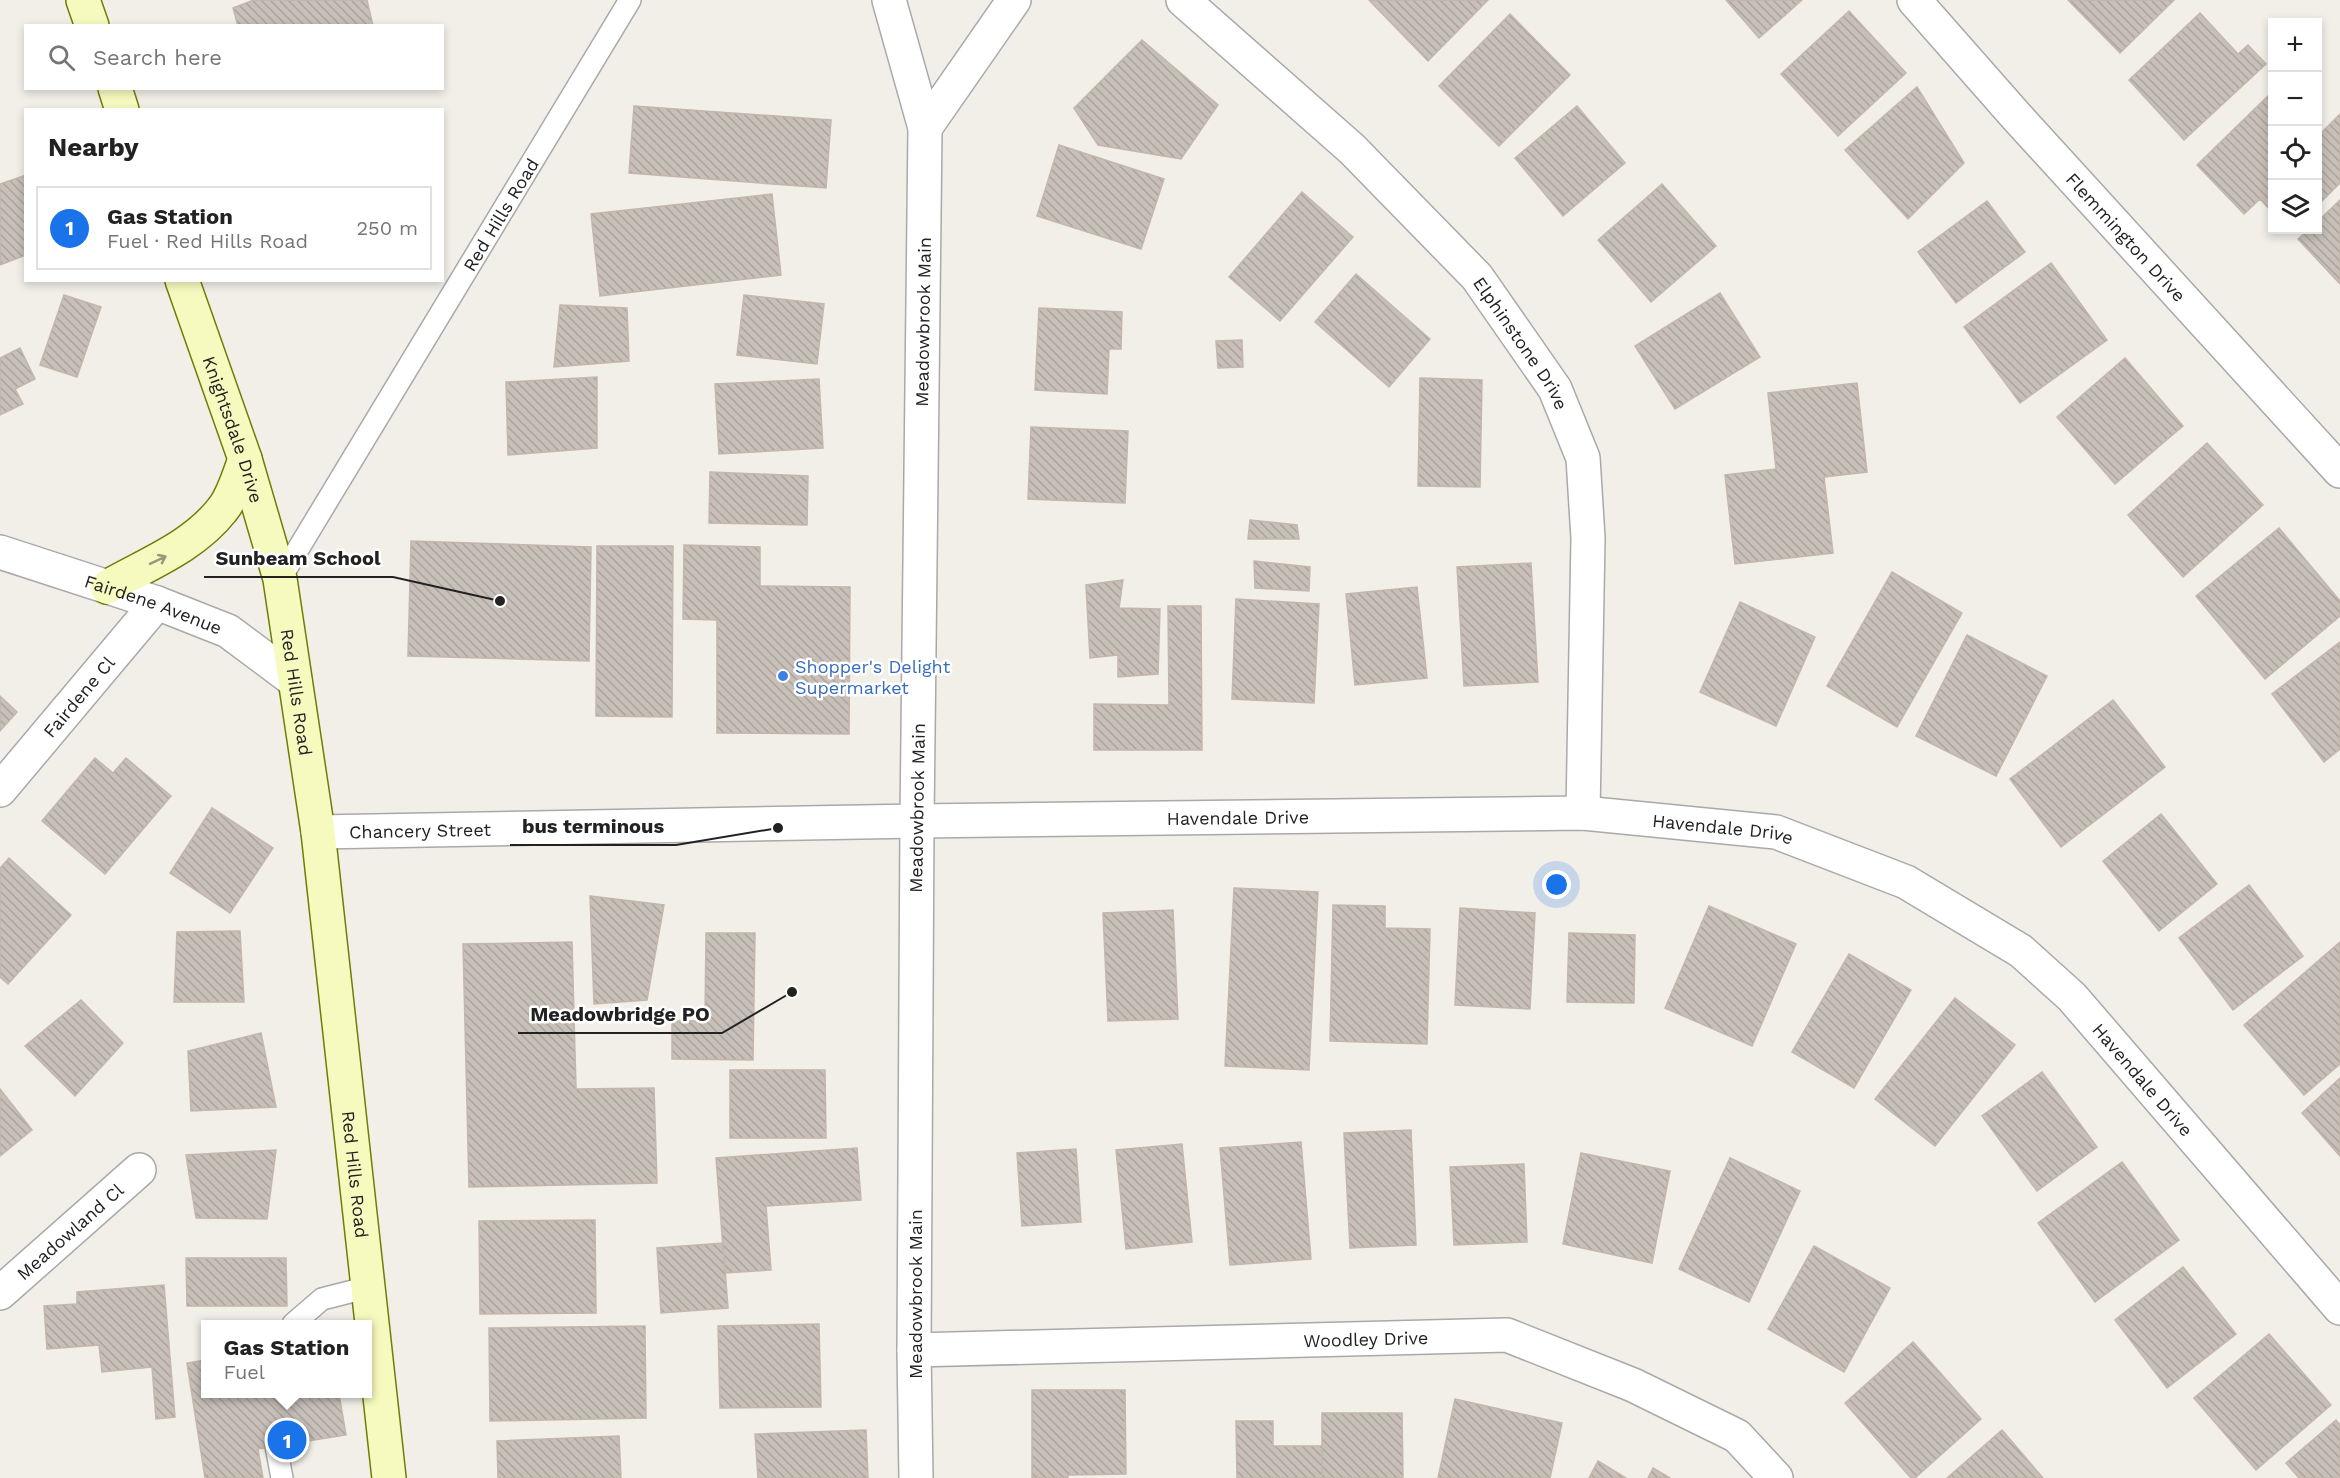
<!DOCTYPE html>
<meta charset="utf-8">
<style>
:root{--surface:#fff;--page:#f2f2f2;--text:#222;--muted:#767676;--line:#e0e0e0;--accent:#1a73e8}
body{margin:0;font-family:"Work Sans",sans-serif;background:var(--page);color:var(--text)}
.controls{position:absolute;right:18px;top:18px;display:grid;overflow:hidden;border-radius:0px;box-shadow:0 3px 9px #0003}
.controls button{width:54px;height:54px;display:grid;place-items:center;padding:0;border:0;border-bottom:2px solid var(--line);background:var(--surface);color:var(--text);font:30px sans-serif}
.you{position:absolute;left:1557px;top:885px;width:21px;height:21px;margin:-15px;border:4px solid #fff;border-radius:50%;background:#1a73e8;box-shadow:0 0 0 9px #1a73e833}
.badge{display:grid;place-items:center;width:39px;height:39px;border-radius:50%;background:var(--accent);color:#fff;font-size:20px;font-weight:700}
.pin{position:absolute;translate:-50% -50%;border:3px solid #fff;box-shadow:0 2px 6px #0006}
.popup{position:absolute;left:201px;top:1320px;width:171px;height:78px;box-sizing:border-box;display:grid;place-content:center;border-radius:0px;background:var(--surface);filter:drop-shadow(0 2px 4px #0005);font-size:20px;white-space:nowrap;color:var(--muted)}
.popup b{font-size:22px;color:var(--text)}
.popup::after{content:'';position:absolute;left:50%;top:100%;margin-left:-12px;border:12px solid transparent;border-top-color:var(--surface)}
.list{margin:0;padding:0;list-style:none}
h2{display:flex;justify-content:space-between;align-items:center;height:78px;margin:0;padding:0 24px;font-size:26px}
h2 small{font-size:20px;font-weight:400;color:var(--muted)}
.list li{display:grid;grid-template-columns:39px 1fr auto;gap:18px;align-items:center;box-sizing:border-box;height:84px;margin:0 12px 12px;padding:0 12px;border:2px solid var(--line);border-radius:0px}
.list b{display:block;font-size:22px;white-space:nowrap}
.list p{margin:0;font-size:20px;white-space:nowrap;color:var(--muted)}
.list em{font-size:20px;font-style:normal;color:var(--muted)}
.icon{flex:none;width:33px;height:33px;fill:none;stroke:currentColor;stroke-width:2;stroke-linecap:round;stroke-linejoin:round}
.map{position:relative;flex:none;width:2340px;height:1478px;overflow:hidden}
.search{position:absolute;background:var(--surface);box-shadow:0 3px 9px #0003;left:24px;top:24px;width:420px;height:66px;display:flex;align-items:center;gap:15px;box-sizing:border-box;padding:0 21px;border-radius:0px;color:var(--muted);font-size:22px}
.panel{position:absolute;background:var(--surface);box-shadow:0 3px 9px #0003;left:24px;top:108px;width:420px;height:174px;border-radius:0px}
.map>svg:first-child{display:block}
.building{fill:url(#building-back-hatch);stroke:#c4b6ab;stroke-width:1.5}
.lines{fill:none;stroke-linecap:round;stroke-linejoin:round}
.service-casing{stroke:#a9a9a9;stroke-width:24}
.minor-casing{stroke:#a9a9a9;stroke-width:36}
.tertiary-casing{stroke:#a9a9a9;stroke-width:36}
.secondary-casing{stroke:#707d05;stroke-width:36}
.service{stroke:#fff;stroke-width:21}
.minor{stroke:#fff;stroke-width:33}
.tertiary{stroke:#fff;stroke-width:33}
.secondary{stroke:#f7fabf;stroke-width:33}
.oneway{stroke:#979978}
.shop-dot{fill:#3f7fe0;stroke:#fff;stroke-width:2}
.labels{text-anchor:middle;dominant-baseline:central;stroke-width:5;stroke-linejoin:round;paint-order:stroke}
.street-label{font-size:18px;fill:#222;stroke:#fff}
.shop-label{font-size:18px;fill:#366cbe;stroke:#fff;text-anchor:start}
.leader{fill:none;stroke:#222;stroke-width:2}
.callout-dot{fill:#222;stroke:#fff;stroke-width:2}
.callout-label{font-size:20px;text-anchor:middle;font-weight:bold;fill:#222;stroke:#fff;stroke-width:5;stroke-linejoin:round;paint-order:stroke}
</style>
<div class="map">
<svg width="2340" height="1478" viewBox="0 0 2340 1478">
<defs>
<pattern id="building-back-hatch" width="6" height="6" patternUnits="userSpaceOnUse" patternTransform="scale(1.5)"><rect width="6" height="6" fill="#c7bfb8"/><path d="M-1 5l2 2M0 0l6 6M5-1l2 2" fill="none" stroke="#aba49e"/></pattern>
</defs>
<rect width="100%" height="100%" fill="#f2efe9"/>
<!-- building -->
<path class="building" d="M 254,0 L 367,0 L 373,26 L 238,26 L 233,8 Z
M 1369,0 L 1488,0 L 1428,61 Z
M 1726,0 L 1802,0 L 1759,38 Z
M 2068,0 L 2174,0 L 2120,53 Z
M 1849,11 L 1906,73 L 1838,136 L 1781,74 Z
M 2200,13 L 2238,54 L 2248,45 L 2266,64 L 2184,140 L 2129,80 Z
M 1510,14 L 1570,75 L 1499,146 L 1439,86 Z
M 1142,40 L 1218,105 L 1181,159 L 1098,145 L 1074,108 Z
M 1917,87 L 1964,163 L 1908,219 L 1845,150 Z
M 2272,92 L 2272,212 L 2260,199 L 2244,214 L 2197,165 Z
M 634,106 L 831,120 L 826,188 L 629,173 Z
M 1577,106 L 1625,163 L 1563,216 L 1515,158 Z
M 2340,114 L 2340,183 L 2318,205 L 2318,136 Z
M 1059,145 L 1164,179 L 1141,249 L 1037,216 Z
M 26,175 L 26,255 L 0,265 L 0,184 Z
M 1662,184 L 1716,246 L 1651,302 L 1598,240 Z
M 1302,192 L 1353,237 L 1280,321 L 1229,277 Z
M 772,194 L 781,275 L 600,296 L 591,214 Z
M 2340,200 L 2340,284 L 2298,239 L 2308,230 L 2318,230 L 2318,221 Z
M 1987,201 L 2025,252 L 1956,303 L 1918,252 Z
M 2051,263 L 2107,340 L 2020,403 L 1964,327 Z
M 1356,274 L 1430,339 L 1389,387 L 1315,322 Z
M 1720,293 L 1760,357 L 1675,409 L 1635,346 Z
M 64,295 L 101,307 L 77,377 L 40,365 Z
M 744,295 L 824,304 L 817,364 L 737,355 Z
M 560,305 L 627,308 L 629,361 L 554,367 Z
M 1039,308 L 1122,312 L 1121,349 L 1109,349 L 1107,394 L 1035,390 Z
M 1242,340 L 1243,367 L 1218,368 L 1216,341 Z
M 20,348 L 35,379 L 15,389 L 23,404 L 0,415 L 0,358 Z
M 2125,358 L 2183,426 L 2115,484 L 2057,417 Z
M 597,377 L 597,448 L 508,455 L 506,382 Z
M 1420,378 L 1482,380 L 1480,487 L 1418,486 Z
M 819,379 L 823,448 L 719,454 L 715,384 Z
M 1857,383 L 1867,472 L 1824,477 L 1833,553 L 1735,564 L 1725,475 L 1776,469 L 1768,393 Z
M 1031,427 L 1128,431 L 1125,503 L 1028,499 Z
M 2207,443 L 2263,505 L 2183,577 L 2128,515 Z
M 710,472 L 808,476 L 807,525 L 709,523 Z
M 1250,520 L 1297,525 L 1299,539 L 1248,539 Z
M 2279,528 L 2340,601 L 2340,616 L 2265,679 L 2196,596 Z
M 411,541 L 591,547 L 589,661 L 408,656 Z
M 684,545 L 760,547 L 760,586 L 850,587 L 849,734 L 717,733 L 717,620 L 683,619 Z
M 597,546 L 673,546 L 672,717 L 596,716 Z
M 1254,561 L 1310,567 L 1309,591 L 1255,588 Z
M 1531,563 L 1538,682 L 1464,686 L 1457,567 Z
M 1892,572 L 1962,613 L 1897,727 L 1827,686 Z
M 1123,580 L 1119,608 L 1160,609 L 1158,674 L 1118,677 L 1118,655 L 1090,658 L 1086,585 Z
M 1417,587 L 1427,678 L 1355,685 L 1346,594 Z
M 1236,599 L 1319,604 L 1314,703 L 1232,699 Z
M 1740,602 L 1815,637 L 1776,726 L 1700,692 Z
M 1168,606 L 1201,606 L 1202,750 L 1094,750 L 1094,704 L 1169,705 Z
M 1967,635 L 2047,676 L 1996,776 L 1916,736 Z
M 2340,642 L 2340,749 L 2324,762 L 2272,694 Z
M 0,696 L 17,712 L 0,731 Z
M 2113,700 L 2165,767 L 2061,847 L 2010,779 Z
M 95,758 L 113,773 L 126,758 L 171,796 L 105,874 L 42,821 Z
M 212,808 L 273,848 L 230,913 L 170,873 Z
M 2161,814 L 2217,884 L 2159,931 L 2103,861 Z
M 9,858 L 71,915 L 8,984 L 0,977 L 0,868 Z
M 2249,885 L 2303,956 L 2233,1010 L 2179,938 Z
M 1234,888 L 1318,892 L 1309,1070 L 1225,1066 Z
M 590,896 L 664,905 L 647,1000 L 594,1004 Z
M 1333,905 L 1385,906 L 1385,928 L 1430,929 L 1427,1044 L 1330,1041 Z
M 1709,906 L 1796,944 L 1752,1046 L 1665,1008 Z
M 1460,908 L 1535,913 L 1530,1009 L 1455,1005 Z
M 1173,910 L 1178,1019 L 1108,1021 L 1103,913 Z
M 240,931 L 244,1002 L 174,1002 L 177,932 Z
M 706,933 L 755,933 L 753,1060 L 672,1059 L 672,1021 L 705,1021 Z
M 1569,933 L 1635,935 L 1634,1003 L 1567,1002 Z
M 572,942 L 576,1089 L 654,1088 L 657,1183 L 469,1187 L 463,944 Z
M 2340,942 L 2340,1064 L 2304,1095 L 2244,1025 Z
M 1849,954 L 1911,990 L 1854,1088 L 1792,1052 Z
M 1955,998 L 2015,1045 L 1935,1146 L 1875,1099 Z
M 81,1000 L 123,1043 L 75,1096 L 25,1046 Z
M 261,1033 L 276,1107 L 191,1111 L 188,1051 Z
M 730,1070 L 825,1070 L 826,1138 L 730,1138 Z
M 2042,1072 L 2097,1147 L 2037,1191 L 1982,1116 Z
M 2340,1078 L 2340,1156 L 2302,1113 Z
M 0,1089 L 32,1130 L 0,1156 Z
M 1411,1130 L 1416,1245 L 1350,1248 L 1344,1133 Z
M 1301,1142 L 1311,1259 L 1230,1265 L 1220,1148 Z
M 1182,1144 L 1192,1242 L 1126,1249 L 1116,1150 Z
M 857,1148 L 861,1200 L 766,1206 L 771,1270 L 725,1273 L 716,1158 Z
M 1076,1149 L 1081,1222 L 1022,1226 L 1017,1153 Z
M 276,1150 L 267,1219 L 196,1218 L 186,1155 Z
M 1581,1153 L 1670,1171 L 1652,1263 L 1563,1244 Z
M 1730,1158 L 1800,1191 L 1749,1302 L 1679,1269 Z
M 2122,1162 L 2179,1240 L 2095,1302 L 2038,1223 Z
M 1524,1164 L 1527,1242 L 1454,1245 L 1450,1167 Z
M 595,1220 L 596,1313 L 480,1314 L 479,1221 Z
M 723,1243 L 728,1308 L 661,1313 L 657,1248 Z
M 1814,1246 L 1890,1288 L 1844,1372 L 1768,1329 Z
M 186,1258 L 286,1258 L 287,1306 L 187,1306 Z
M 2183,1267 L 2236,1334 L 2167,1388 L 2115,1320 Z
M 164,1285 L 175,1417 L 156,1419 L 152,1367 L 102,1372 L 99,1345 L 47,1349 L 44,1306 L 77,1304 L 77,1292 Z
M 819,1324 L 821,1407 L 720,1408 L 718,1326 Z
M 645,1326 L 646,1418 L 490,1421 L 489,1328 Z
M 2269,1334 L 2331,1405 L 2256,1470 L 2194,1398 Z
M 1913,1342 L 1981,1419 L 1915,1478 L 1911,1478 L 1845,1403 Z
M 206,1360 L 206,1394 L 339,1394 L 346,1435 L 258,1449 L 263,1478 L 205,1478 L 187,1363 Z
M 1032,1390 L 1125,1390 L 1126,1474 L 1068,1475 L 1068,1478 L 1032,1478 Z
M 1455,1399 L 1562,1423 L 1550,1478 L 1438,1478 Z
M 1322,1413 L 1402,1413 L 1403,1478 L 1322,1478 Z
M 2336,1420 L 2340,1425 L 2340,1478 L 2299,1478 L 2286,1463 Z
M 1236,1421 L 1273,1421 L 1273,1446 L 1322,1446 L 1322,1478 L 1237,1478 Z
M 866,1430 L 868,1478 L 758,1478 L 755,1434 Z
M 2002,1430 L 2043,1478 L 1947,1478 Z
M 619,1436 L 621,1478 L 498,1478 L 497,1441 Z
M 1598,1461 L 1626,1478 L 1589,1478 Z
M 1653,1468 L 1670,1478 L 1648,1478 Z"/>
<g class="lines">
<defs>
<g id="service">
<path id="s1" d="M 280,579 L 630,0"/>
<path d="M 293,1324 L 322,1299 L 369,1287"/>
<path d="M 276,1446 L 282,1478"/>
</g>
<g id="minor">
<path id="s2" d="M 1183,0 L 1352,149 L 1477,277 L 1555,389 L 1583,458 L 1588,538 L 1583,813"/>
<path id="s3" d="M 1914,0 L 2016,116 L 2340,471"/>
<path d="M 925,128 L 1014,0"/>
<path id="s4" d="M 0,552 L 157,603 L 228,631 L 295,681"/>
<path id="s5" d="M 0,790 L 157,603"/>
<path id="s6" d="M 318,832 L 917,821 L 1583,813 L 1776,832 L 1906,882 L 2021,951 L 2072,997 L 2340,1308"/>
<path id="s7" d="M 0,1293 L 139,1170"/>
<path id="s8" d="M 914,1350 L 1507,1335 L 1633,1385 L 1737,1436 L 1776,1478"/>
</g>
<path id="tertiary" d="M 889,0 L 925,128 L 917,821 L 914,1350 L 916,1478"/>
<g id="secondary">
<path d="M 83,0 L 92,26"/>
<path d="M 115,88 L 122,110"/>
<path id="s9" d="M 182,280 L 245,459 L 280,579 L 318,832 L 389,1478"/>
<path d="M 107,587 C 147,564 193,547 222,510 C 233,497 239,475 245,459"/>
</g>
</defs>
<!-- service casing -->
<use href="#service" class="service-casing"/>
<!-- minor casing -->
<use href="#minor" class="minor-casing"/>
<!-- tertiary casing -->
<use href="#tertiary" class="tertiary-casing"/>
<!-- secondary casing -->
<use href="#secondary" class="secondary-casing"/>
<!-- service -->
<use href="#service" class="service"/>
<!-- minor -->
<use href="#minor" class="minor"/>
<!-- tertiary -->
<use href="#tertiary" class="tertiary"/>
<!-- secondary -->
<use href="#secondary" class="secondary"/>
</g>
<!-- one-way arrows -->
<defs><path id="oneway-shaft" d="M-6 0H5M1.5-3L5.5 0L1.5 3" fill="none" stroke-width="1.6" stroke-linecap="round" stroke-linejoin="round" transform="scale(1.5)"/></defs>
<use class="oneway" href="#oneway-shaft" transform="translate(158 560) rotate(-25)"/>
<!-- markers -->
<circle class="shop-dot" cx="783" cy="676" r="6"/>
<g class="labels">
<!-- street labels -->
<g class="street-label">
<text stroke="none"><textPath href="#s1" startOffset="426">Red Hills Road</textPath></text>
<text stroke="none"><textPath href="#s3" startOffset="318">Flemmington Drive</textPath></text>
<text transform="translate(923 322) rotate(-89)">Meadowbrook Main</text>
<text stroke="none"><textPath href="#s2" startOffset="484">Elphinstone Drive</textPath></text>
<text stroke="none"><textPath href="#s9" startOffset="158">Knightsdale Drive</textPath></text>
<text stroke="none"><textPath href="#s4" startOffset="162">Fairdene Avenue</textPath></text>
<text stroke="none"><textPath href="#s9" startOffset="429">Red Hills Road</textPath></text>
<text stroke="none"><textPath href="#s5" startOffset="122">Fairdene Cl</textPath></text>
<text transform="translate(917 808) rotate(-89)">Meadowbrook Main</text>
<text stroke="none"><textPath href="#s6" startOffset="920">Havendale Drive</textPath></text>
<text stroke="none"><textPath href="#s6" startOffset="102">Chancery Street</textPath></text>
<text stroke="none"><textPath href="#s6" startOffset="1406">Havendale Drive</textPath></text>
<text stroke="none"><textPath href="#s6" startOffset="1910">Havendale Drive</textPath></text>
<text stroke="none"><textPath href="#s9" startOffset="915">Red Hills Road</textPath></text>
<text stroke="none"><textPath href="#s7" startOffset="93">Meadowland Cl</textPath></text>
<text transform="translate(915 1294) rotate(-90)">Meadowbrook Main</text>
<text stroke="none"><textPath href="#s8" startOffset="452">Woodley Drive</textPath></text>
</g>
<!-- shop labels -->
<g class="shop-label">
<text x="795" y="666">Shopper's Delight<tspan x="795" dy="21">Supermarket</tspan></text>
</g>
</g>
<!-- callouts -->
<path class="leader" d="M500 601L393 577H204M778 828L676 845H510M792 992L722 1033H518"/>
<g class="callout-dot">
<circle cx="500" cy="601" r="6"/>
<circle cx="778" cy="828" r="6"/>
<circle cx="792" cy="992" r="6"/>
</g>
<g class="callout-label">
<text x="298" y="565">Sunbeam School</text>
<text x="593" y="833">bus terminous</text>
<text x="620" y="1021">Meadowbridge PO</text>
</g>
</svg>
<div class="controls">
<button>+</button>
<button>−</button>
<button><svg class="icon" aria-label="locate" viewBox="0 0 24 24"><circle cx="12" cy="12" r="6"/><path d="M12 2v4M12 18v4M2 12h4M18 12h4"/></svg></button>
<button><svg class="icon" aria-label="layers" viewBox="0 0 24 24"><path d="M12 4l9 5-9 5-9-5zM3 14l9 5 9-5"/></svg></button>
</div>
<div class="you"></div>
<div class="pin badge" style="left:287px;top:1440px">1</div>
<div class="popup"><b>Gas Station</b>Fuel</div>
<div class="search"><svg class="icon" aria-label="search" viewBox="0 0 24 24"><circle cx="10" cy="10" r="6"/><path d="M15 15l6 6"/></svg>Search here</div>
<section class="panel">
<h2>Nearby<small></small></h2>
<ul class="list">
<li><span class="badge">1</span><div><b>Gas Station</b><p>Fuel · Red Hills Road</p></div><em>250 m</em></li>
</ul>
</section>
</div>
